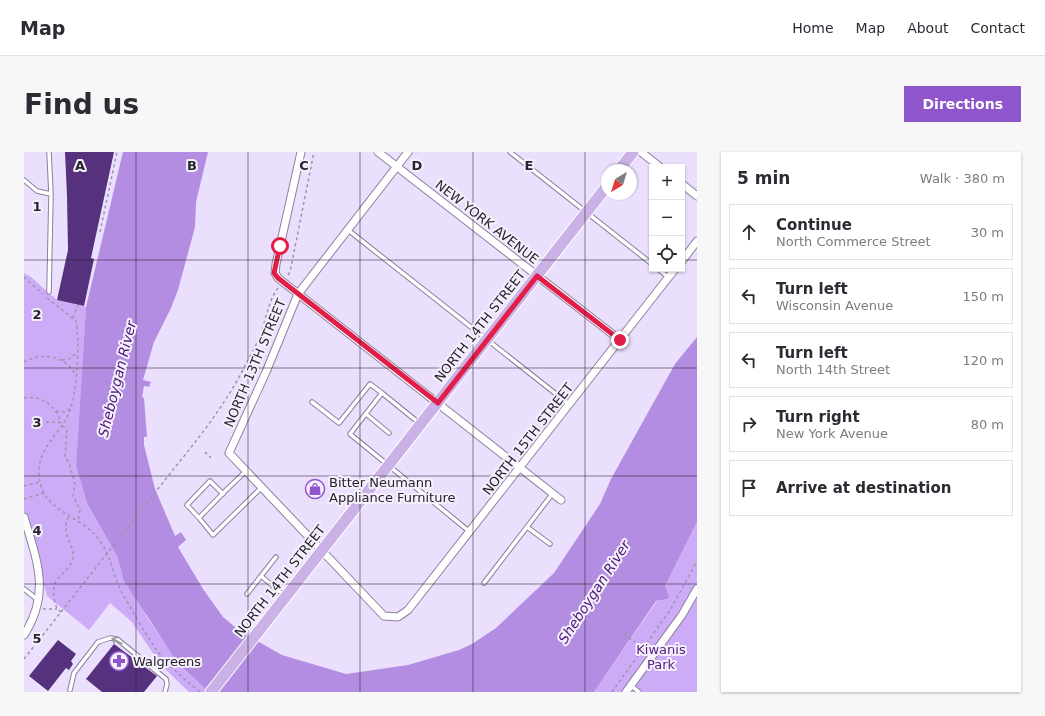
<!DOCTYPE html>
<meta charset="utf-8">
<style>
:root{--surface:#fff;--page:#f7f7f7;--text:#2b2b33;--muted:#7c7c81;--line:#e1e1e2;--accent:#8f55cc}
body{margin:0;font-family:"DejaVu Sans",sans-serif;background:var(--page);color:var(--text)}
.controls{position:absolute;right:12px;top:12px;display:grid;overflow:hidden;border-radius:0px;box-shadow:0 1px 3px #0004}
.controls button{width:36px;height:36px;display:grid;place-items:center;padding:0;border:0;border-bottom:1px solid var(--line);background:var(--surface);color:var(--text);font:20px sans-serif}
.compass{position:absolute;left:577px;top:12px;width:36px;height:36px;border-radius:50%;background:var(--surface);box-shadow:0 1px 3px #0004;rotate:218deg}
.stop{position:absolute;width:12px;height:12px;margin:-9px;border:3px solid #e11d48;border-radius:50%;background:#fff}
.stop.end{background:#e11d48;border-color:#fff;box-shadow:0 1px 4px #0008}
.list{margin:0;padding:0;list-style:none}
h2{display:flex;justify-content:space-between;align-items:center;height:52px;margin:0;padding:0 16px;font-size:17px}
h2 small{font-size:13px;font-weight:400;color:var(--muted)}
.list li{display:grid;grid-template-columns:26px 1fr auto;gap:12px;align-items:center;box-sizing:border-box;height:56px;margin:0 8px 8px;padding:0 8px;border:1px solid var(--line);border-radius:0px}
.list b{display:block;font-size:15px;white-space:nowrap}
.list p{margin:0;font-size:13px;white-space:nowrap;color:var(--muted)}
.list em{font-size:13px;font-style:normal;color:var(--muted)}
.icon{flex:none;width:22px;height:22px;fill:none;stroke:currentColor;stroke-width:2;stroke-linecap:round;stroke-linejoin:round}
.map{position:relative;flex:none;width:673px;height:540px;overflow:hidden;border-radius:0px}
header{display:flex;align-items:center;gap:24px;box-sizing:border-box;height:56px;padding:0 20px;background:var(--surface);border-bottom:1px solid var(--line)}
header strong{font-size:19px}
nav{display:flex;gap:22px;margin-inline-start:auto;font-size:14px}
.intro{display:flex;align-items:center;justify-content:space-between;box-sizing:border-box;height:96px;padding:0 24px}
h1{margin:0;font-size:28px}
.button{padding:10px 18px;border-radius:0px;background:var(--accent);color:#fff;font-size:14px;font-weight:700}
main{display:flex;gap:24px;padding:0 24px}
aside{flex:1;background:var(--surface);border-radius:0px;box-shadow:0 1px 3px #0004}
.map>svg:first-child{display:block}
.green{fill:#ccacf7}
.water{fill:#b38de1}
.building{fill:#56317d}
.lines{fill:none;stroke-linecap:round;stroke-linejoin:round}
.lane-casing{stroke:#8d819d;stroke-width:5.5}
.street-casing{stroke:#8d819d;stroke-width:9}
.primary-casing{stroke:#fff;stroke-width:13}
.path{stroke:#9d94aa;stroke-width:1.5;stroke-dasharray:3 3;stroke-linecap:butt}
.lane{stroke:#fff;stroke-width:3.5}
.street{stroke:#fff;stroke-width:7}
.primary{stroke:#cab2e7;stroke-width:11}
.path-bridge{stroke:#9d94aa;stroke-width:1.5;stroke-dasharray:3 3;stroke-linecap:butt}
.oneway{stroke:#9e9ca1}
.route{stroke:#e11d48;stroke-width:5}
.grid{fill:none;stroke:#28232e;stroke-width:1;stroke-opacity:0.55}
.labels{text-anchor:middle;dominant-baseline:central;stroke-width:4;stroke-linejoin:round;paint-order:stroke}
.street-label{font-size:13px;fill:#28232e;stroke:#f5f0fc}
.poi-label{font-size:13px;fill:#28232e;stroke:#f5f0fc;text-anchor:start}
.park-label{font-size:13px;fill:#562384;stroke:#f5f0fc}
.water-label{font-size:14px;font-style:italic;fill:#4c1679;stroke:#f5f0fc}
.grid-label{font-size:13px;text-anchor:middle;font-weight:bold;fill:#28232e;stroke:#f5f0fc;stroke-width:4;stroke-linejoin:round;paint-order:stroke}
</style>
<header>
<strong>Map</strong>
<nav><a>Home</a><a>Map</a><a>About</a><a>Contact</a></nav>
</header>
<div class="intro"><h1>Find us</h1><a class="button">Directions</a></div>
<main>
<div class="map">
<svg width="673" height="540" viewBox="0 0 673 540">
<rect width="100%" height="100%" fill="#ebdffe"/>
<!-- green -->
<path class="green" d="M 0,121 L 7,125 L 33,148 L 62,155 L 52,314 L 63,351 L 93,404 L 98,422 L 124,467 L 159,516 L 185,540 L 165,540 L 136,512 L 108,470 L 86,451 L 65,478 L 23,444 L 0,359 Z
M 673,370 L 673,540 L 570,540 L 633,449 L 644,447 L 645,443 L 641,434 Z"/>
<!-- water -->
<path class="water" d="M 99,0 L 184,0 L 172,50 L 171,75 L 154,138 L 147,156 L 130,190 L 119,228 L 127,230 L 125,235 L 120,234 L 118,245 L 120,246 L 123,285 L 120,285 L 120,293 L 131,337 L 151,384 L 157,380 L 162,388 L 154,395 L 179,437 L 199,465 L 217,480 L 258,503 L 322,522 L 384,513 L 435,498 L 448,492 L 472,476 L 530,421 L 576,352 L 587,327 L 651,212 L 673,185 L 673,370 L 641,434 L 645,443 L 644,447 L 632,449 L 570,540 L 185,540 L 159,516 L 148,502 L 100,429 L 93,404 L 63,351 L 52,314 L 62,155 Z"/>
<!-- building -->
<path class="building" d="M 41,0 L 90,0 L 67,106 L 70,107 L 60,154 L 33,148 L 44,98 L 43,44 Z
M 34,488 L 52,502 L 47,509 L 49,512 L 45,518 L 42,516 L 24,539 L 5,524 Z
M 90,492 L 133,524 L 120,540 L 78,540 L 62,527 Z"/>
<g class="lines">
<defs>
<path id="lane" d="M 25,0 L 27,42
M 486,0 L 628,112
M 0,28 L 13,39 L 27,42 L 25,140
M 324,78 L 546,253
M 634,117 L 644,125
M 288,250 L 315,271 L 346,232 L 358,241
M 342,262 L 365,281
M 395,271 L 358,241 L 326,282 L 446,380
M 199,342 L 186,329 L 163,353 L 175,366 C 190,350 206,334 222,319
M 175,366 L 189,383 L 237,336
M 503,375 L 526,392
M 237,424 L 252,405
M 460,431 L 529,341
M 0,437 L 14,448
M 223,442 L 237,424 L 261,444
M 606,533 L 615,540
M 46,538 L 50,521 L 74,490 L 86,486 L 93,487 L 142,527 L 143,532 L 141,540"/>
<path id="street" d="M 277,0 L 252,112 L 251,121 L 254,126 L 537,348
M 354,0 L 596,188
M 384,0 L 274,142 L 242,220 L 205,301 L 360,464 L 374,465 L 384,458 L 651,117
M 617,0 L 636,15
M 658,32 L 673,44
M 658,109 L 673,89
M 0,365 C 13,409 27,441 0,483
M 602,540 L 658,463 L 673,437"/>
<path id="primary" d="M 595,18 L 609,0
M 187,540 L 583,34"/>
</defs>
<!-- lane casing -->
<use href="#lane" class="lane-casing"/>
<!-- street casing -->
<use href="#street" class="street-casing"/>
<!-- primary casing -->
<use href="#primary" class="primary-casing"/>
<!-- path -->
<path class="path" d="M 76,80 L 93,0
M 264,123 L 266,120 L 290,0
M 0,125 L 19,142
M 23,146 L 52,169 C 56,191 54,247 42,267 C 33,283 16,297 15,317 C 13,361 56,360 76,389 C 87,404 89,423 97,439 C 107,456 123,486 135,501 C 147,516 161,528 176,540
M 49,166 L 54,153
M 38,208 L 45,207 L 52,202
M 0,210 C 19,200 40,203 52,223
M 0,246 C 18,243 32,254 37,271
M 32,259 L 40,260 L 47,256
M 22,270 L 35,270 L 43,278 L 41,304 L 45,311 L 51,332 L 49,343 L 56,358 L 54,370
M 181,300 L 187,306
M 152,314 C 179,281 205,247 224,208 C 229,199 235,188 238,178 C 243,163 245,148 254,136
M 0,334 L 16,330
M 0,347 L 20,341
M 19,457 L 33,457
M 37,460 C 32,456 31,452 30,446 C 27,424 41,425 48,409 C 54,393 34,383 45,364
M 600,482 L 611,490
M 0,507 L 63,427
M 588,540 L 645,460 L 673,409"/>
<!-- lane -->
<use href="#lane" class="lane"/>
<!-- street -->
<use href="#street" class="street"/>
<!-- primary -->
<use href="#primary" class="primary"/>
<!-- path-bridge -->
<path class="path-bridge" d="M 63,427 L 152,314"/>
</g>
<!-- one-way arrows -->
<defs><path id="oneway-shaft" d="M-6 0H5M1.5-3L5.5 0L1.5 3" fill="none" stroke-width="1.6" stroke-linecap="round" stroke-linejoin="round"/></defs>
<use class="oneway" href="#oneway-shaft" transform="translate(93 489) rotate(-153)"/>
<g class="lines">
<!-- route -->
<path class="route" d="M 256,94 L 250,121 L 254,126 L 414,251 L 513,124 L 596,188"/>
</g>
<!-- grid -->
<path class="grid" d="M 112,0 L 112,540M 224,0 L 224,540M 336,0 L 336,540M 449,0 L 449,540M 561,0 L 561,540M 0,108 L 628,108M 658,108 L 673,108M 0,216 L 673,216M 0,324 L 673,324M 0,432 L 673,432"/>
<!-- icons -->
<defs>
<symbol id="shop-ring" viewBox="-11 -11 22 22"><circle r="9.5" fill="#f5f0fc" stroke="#8f55cc" stroke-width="1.5"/><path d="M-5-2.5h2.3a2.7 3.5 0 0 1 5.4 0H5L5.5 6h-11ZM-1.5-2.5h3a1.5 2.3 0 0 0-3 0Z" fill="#8f55cc"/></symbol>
<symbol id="pharmacy-ring" viewBox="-11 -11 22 22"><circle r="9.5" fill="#f5f0fc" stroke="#8f55cc" stroke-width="1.5"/><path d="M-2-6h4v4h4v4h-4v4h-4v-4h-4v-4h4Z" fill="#8f55cc"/></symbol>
</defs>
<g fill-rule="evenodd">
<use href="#shop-ring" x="280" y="326" width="22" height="22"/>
<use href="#pharmacy-ring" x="84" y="498" width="22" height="22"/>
</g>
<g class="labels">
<!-- street labels -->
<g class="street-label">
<text transform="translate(463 70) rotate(38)">NEW YORK AVENUE</text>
<text transform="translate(456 174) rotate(-52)">NORTH 14TH STREET</text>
<text transform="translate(231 211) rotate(-67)">NORTH 13TH STREET</text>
<text transform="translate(504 287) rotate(-52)">NORTH 15TH STREET</text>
<text transform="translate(256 429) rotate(-52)">NORTH 14TH STREET</text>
</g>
<!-- poi labels -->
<g class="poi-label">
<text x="305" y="330">Bitter Neumann<tspan x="305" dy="15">Appliance Furniture</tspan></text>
<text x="109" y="509">Walgreens</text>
</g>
<!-- park labels -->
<g class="park-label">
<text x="637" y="497">Kiwanis<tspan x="637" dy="15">Park</tspan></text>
</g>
<!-- water labels -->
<g class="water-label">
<text transform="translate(93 227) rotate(-76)">Sheboygan River</text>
<text transform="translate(570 440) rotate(-57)">Sheboygan River</text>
</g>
</g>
<g class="grid-label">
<text x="56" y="18">A</text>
<text x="168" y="18">B</text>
<text x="280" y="18">C</text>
<text x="393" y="18">D</text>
<text x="505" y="18">E</text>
<text x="13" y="59">1</text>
<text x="13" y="167">2</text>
<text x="13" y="275">3</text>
<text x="13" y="383">4</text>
<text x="13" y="491">5</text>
</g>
</svg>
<div class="controls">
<button>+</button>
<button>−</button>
<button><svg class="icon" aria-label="locate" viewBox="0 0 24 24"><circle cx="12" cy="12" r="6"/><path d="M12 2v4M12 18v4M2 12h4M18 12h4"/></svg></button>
</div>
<svg class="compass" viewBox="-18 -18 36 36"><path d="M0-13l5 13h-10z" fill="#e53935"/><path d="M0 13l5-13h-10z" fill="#7c7c81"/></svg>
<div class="stop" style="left:256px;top:94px"></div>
<div class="stop end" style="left:596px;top:188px"></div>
</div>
<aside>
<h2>5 min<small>Walk · 380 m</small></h2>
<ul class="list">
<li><svg class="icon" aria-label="ahead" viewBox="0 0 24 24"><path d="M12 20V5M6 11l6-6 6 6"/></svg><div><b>Continue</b><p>North Commerce Street</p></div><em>30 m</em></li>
<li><svg class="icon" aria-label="left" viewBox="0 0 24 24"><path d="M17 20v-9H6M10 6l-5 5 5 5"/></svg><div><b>Turn left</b><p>Wisconsin Avenue</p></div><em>150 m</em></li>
<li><svg class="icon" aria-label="left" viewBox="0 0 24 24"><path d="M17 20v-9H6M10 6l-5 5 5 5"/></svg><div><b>Turn left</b><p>North 14th Street</p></div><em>120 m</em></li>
<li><svg class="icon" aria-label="right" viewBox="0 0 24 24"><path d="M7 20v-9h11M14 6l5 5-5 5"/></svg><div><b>Turn right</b><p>New York Avenue</p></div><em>80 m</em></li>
<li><svg class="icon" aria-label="arrive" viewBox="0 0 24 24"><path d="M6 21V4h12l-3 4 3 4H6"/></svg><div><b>Arrive at destination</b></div></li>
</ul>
</aside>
</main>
